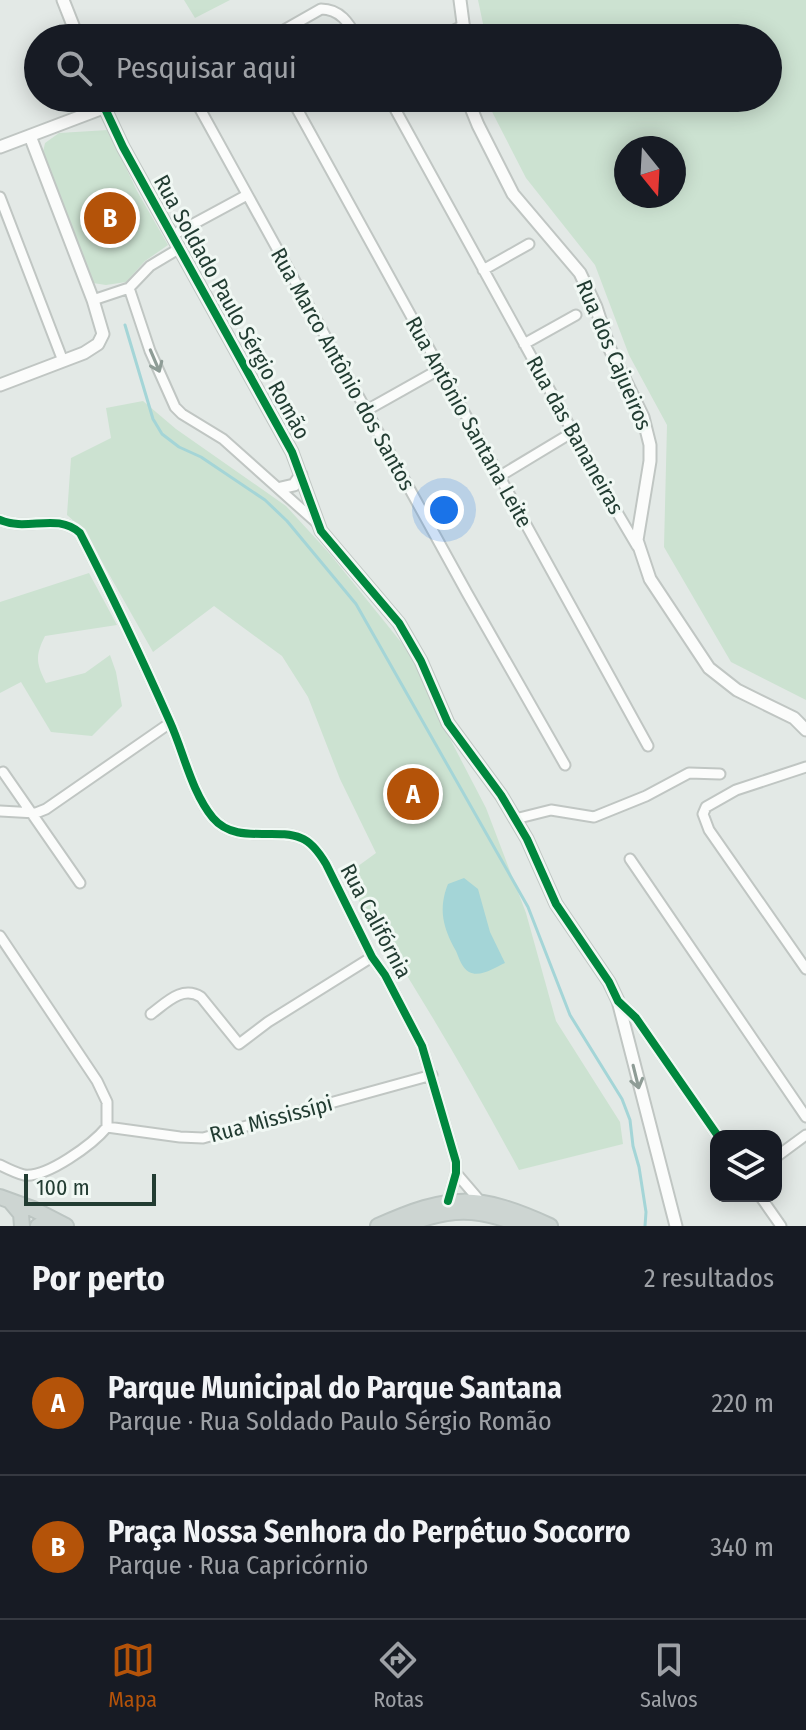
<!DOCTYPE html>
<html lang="pt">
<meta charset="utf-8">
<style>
:root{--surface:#171b24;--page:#242831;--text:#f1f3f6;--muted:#9ea1a6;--line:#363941;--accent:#b45309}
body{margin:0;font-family:"Fira Sans Condensed",sans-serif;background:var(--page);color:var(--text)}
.controls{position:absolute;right:24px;bottom:24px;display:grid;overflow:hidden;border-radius:16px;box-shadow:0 4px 20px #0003}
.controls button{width:72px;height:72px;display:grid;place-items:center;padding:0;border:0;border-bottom:2px solid var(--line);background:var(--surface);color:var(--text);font:40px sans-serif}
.compass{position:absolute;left:614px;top:136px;width:72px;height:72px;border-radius:50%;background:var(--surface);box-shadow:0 4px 20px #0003;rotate:162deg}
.scale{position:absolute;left:24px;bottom:20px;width:132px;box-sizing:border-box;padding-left:8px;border:4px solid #223c32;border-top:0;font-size:22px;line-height:28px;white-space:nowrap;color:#223c32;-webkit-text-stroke:6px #f1f8f4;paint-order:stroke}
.you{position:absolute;left:444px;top:510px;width:28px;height:28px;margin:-20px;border:6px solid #fff;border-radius:50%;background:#1a73e8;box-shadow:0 0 0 12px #1a73e833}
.badge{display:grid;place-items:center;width:52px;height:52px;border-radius:50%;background:var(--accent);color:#fff;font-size:26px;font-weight:700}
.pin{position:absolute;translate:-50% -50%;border:4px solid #fff;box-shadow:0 2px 8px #0006}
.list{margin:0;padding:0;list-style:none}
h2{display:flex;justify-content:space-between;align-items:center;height:104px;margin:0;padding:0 32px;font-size:34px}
h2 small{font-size:26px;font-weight:400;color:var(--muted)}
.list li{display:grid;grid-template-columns:52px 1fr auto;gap:24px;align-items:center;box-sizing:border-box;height:144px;padding:0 32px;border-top:2px solid var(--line)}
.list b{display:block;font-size:30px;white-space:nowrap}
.list p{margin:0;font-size:26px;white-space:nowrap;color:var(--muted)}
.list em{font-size:26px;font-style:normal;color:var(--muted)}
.icon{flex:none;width:44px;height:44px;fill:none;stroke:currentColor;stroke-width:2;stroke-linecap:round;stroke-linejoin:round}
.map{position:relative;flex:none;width:806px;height:1226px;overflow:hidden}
.search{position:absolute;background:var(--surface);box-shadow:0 4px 20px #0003;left:24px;right:24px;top:24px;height:88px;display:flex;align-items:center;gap:20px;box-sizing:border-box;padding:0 28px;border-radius:44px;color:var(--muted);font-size:30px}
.sheet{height:392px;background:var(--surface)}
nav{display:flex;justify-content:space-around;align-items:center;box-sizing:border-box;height:112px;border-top:2px solid var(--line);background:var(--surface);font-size:22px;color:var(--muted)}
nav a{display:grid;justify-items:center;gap:4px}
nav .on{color:var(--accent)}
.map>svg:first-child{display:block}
.green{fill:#cce2d1;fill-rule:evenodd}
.water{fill:#a4d5d7}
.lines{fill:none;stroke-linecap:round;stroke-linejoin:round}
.stream{stroke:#a4d5d7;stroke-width:3}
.minor-casing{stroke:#c0c6c3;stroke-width:13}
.tertiary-casing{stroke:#c0c6c3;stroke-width:15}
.primary-casing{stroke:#bcc5c2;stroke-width:18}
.minor{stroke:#fbfcfb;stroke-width:9}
.tertiary{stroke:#fbfcfb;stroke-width:11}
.primary{stroke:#cdd5d2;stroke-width:14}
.cycleway-casing{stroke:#f1f8f4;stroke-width:13}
.cycleway{stroke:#00873e;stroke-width:8}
.oneway{stroke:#8e9c96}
.labels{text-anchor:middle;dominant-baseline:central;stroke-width:6;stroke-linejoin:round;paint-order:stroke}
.street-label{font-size:22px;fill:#223c32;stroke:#f1f8f4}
</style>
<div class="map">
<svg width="806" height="1226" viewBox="0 0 806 1226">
<rect width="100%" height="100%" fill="#e3e9e6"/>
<!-- green -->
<path class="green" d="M 184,0 L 230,0 L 195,18 Z
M 478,0 L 806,0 L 806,700 L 731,662 L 664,547 L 667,425 L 629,355 L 595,265 L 526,178 L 485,98 L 768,98 L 768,38 L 486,38 ZM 626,148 L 674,148 L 674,196 L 626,196 Z
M 108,130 L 137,191 L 168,245 L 145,261 L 126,282 L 106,285 L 93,283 L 43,152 L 45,143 L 59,133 Z
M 143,401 L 176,429 L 286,506 L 330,554 L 417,662 L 446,731 L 486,808 L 526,913 L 556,1021 L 620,1122 L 623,1144 L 519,1170 C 465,1070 407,971 343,877 L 376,853 L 340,779 L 308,697 L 282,656 L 214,606 L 153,652 L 84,530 L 67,515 L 71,458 L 111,438 L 106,408 Z
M 89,573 L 117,625 L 45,636 C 35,656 36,663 46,683 L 85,673 L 110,655 L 116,672 L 122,706 L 92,736 L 51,732 L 21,682 L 0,693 L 0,602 Z"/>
<!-- water -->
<path class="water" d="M 464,878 L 478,889 L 490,932 L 505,963 C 496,967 480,978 469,972 C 462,968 459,958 456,951 C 443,928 438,909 448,884 Z"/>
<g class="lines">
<!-- stream -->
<path class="stream" d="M 125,325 L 153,419 L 162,434 L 179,447 L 201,457 L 265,500 L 287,521 L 356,604 L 528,907 L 570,1015 L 622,1099 L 630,1120 L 633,1146 L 639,1167 L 646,1212 L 645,1226"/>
<defs>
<path id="minor" d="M 270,38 L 321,9 C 340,9 349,23 357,38
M 438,38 L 464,25
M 194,98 L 467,593 L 565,765
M 291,98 L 648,746
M 389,98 L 580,445 L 591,468 L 637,546
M 103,108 L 130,98
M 0,197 L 63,361
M 173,235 L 247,195
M 483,270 L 529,244
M 129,288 L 150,351 L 175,407 L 182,414 L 223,439 L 317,523
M 93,300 L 129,288 L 150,266 L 180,248
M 524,344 L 576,315
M 367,410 L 440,369
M 500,476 L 573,432
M 0,520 C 27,532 57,512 80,533 C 112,595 142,659 170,722 C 184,753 191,791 213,818 C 236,845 275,827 301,838 C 312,842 320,854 326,864 L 372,957 L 385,975 L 422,1046 L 456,1162 L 456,1173 L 448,1201
M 806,767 L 736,790 L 706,807 L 703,814 L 709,830 L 806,969
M 3,772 L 80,883
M 0,811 L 36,813 L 46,809 L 170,723
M 515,819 L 551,810 L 594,817 L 646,796 L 689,773 L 720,774
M 630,859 L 806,1117
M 0,936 L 97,1081 L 107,1102 L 107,1127
M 618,1001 L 636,1018 L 718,1136
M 151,1014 C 166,1003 182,985 201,997 L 239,1044 L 268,1022 L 372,957
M 107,1127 L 180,1137 L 203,1138 L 432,1075
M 776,1157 L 806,1135
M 0,1165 C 8,1169 16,1173 24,1175 C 47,1178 93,1144 107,1127
M 456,1173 L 480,1201
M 760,1196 L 781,1226"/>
<path id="tertiary" d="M 63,0 L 78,38
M 460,0 L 465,38
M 100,98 L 123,147 L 292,452 L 321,531 L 399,623 L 421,661 L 448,723 L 501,795 L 527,839 L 556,904 L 609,982 L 618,1001 L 676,1226
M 467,98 L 478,125 L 513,194 L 580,273 L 596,307 L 609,347 L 643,417 L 650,445 L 650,461 L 637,540 L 650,579 L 709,668 L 737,690 L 794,718 L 806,730
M 0,147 L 103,108
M 0,385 L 84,353 L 98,344 L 103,334 L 93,300 L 30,136
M 281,488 L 294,485 L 301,475"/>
<path id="primary" d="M 0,1197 L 33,1209 L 66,1226
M 11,1202 L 21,1214 L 22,1226
M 38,1226 L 42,1224 L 61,1226
M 378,1226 C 449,1194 478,1193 550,1226
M 403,1226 C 450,1207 477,1207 524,1226"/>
</defs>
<!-- minor casing -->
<use href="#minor" class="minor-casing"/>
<!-- tertiary casing -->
<use href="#tertiary" class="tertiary-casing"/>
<!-- primary casing -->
<use href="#primary" class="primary-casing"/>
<!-- minor -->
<use href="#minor" class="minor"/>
<!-- tertiary -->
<use href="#tertiary" class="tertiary"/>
<!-- primary -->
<use href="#primary" class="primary"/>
<defs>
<path id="cycleway" d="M 100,98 L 123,147 L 292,452 L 321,531 L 399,623 L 421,661 L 448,723 L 501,795 L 527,839 L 556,904 L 609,982 L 618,1001 L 636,1018 L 718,1136
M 0,520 C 27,532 57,512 80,533 C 112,595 142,659 170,722 C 184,753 191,791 213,818 C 236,845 275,827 301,838 C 312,842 320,854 326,864 L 372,957 L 385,975 L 422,1046 L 456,1162 L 456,1173 L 448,1201"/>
</defs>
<!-- cycleway casing -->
<use href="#cycleway" class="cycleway-casing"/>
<!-- cycleway -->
<use href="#cycleway" class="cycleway"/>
</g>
<!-- one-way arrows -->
<defs><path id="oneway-shaft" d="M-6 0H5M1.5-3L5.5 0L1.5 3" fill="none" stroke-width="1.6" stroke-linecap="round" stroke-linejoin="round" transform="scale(2)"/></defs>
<g class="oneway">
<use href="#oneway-shaft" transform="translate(155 361) rotate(67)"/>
<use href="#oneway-shaft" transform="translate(636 1077) rotate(76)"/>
</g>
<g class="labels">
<!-- street labels -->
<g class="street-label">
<text transform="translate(232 307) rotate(61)">Rua Soldado Paulo Sérgio Romão</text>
<text transform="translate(614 355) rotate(67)">Rua dos Cajueiros</text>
<text transform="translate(343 369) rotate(61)">Rua Marco Antônio dos Santos</text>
<text transform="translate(469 422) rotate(61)">Rua Antônio Santana Leite</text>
<text transform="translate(575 435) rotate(61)">Rua das Bananeiras</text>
<text transform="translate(376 921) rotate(62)">Rua Califórnia</text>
<text transform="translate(271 1119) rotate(-15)">Rua Mississípi</text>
</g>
</g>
</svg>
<div class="controls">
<button><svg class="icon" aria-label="layers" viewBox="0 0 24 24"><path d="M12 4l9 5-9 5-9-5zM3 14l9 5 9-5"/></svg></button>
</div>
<svg class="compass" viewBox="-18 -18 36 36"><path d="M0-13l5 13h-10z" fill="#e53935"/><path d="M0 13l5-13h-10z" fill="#9ea1a6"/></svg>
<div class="scale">100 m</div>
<div class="you"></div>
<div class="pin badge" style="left:413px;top:794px">A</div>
<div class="pin badge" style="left:110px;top:218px">B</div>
<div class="search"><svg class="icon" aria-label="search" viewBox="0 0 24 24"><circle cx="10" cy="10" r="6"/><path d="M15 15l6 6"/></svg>Pesquisar aqui</div>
</div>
<section class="sheet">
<h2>Por perto<small>2 resultados</small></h2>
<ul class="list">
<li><span class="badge">A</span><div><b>Parque Municipal do Parque Santana</b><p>Parque · Rua Soldado Paulo Sérgio Romão</p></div><em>220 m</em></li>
<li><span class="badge">B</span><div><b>Praça Nossa Senhora do Perpétuo Socorro</b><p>Parque · Rua Capricórnio</p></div><em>340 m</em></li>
</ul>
</section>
<nav>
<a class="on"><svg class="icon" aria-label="map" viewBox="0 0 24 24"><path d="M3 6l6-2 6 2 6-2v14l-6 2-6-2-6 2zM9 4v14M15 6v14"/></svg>Mapa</a>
<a><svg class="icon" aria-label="directions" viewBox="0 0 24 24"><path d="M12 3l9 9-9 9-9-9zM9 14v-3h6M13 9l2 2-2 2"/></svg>Rotas</a>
<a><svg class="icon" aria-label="saved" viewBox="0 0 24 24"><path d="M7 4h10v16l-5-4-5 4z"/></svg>Salvos</a>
</nav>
